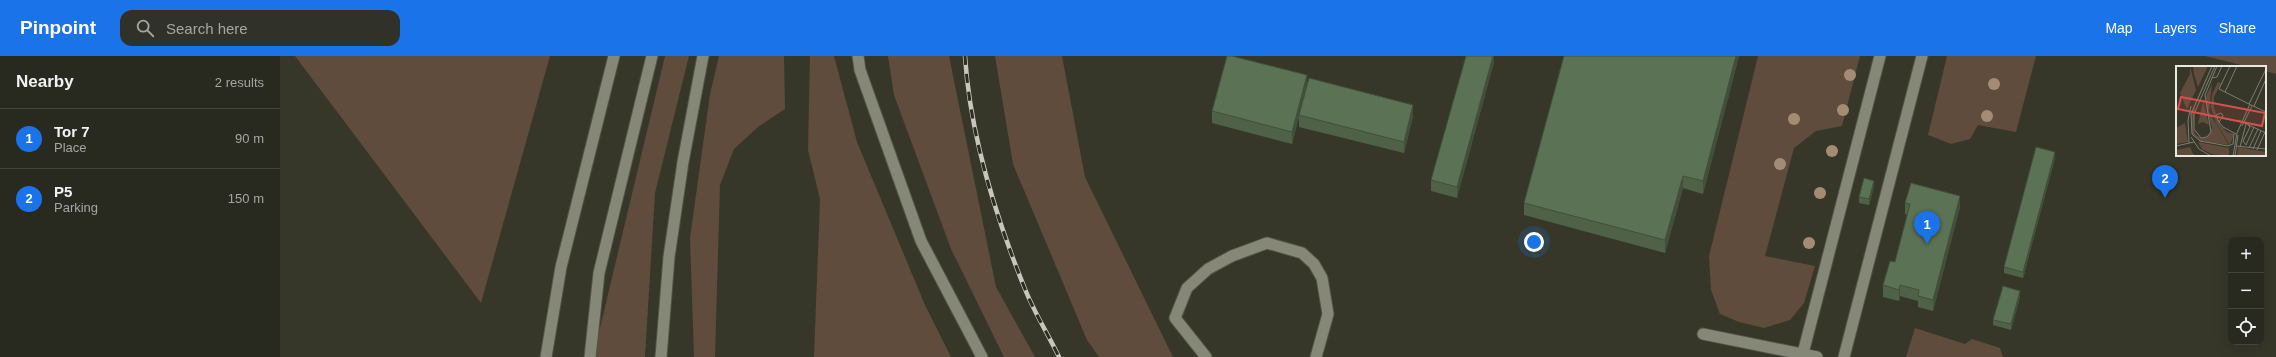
<!DOCTYPE html>
<meta charset="utf-8">
<style>
:root{--surface:#28291f;--page:#303128;--text:#f1f3f6;--muted:#a5a6a4;--line:#44453d;--accent:#1a73e8}
body{margin:0;font-family:Helvetica,sans-serif;background:var(--page);color:var(--text)}
.controls{position:absolute;right:12px;bottom:12px;display:grid;overflow:hidden;border-radius:8px;box-shadow:0 4px 16px #0002}
.controls button{width:36px;height:36px;display:grid;place-items:center;padding:0;border:0;border-bottom:1px solid var(--line);background:var(--surface);color:var(--text);font:20px sans-serif}
.you{position:absolute;left:1254px;top:186px;width:14px;height:14px;margin:-10px;border:3px solid #fff;border-radius:50%;background:#1a73e8;box-shadow:0 0 0 6px #1a73e833}
.badge{display:grid;place-items:center;width:26px;height:26px;border-radius:50%;background:var(--accent);color:#fff;font-size:13px;font-weight:700}
.pin{position:absolute;translate:-50% -33px;filter:drop-shadow(0 1px 2px #0008)}
.pin::after{content:'';position:absolute;top:21px;width:14px;height:12px;background:inherit;clip-path:polygon(0 0,100% 0,50% 100%)}
.list{margin:0;padding:0;list-style:none}
h2{display:flex;justify-content:space-between;align-items:center;height:52px;margin:0;padding:0 16px;font-size:17px}
h2 small{font-size:13px;font-weight:400;color:var(--muted)}
.list li{display:grid;grid-template-columns:26px 1fr auto;gap:12px;align-items:center;box-sizing:border-box;height:60px;padding:0 16px;border-top:1px solid var(--line)}
.list b{display:block;font-size:15px;white-space:nowrap}
.list p{margin:0;font-size:13px;white-space:nowrap;color:var(--muted)}
.list em{font-size:13px;font-style:normal;color:var(--muted)}
.icon{flex:none;width:22px;height:22px;fill:none;stroke:currentColor;stroke-width:2;stroke-linecap:round;stroke-linejoin:round}
.map{position:relative;flex:none;width:1996px;height:301px;overflow:hidden}
header{display:flex;align-items:center;gap:24px;box-sizing:border-box;height:56px;padding:0 20px;background:var(--accent);color:#fff}
header strong{font-size:19px}
nav{display:flex;gap:22px;margin-inline-start:auto;font-size:14px}
.search{width:280px;height:36px;background:var(--page);display:flex;align-items:center;gap:10px;box-sizing:border-box;padding:0 14px;border-radius:12px;color:var(--muted);font-size:15px}
main{display:flex}
aside{flex:1;background:var(--surface)}
.map>svg:first-child{display:block}
.green{fill:#5f4c3c}
.lines{fill:none;stroke-linecap:round;stroke-linejoin:round}
.service-casing{stroke:#535447;stroke-width:13}
.tertiary-casing{stroke:#535447;stroke-width:13}
.service{stroke:#868877;stroke-width:11}
.tertiary{stroke:#868877;stroke-width:11}
.rail-casing{stroke:#c6c7bd;stroke-width:4.5}
.rail{stroke:#2c2d1f;stroke-width:3;stroke-dasharray:9;stroke-linecap:butt}
.tree{fill:#a38c73}
.wall{fill:#4f6248}
.shaded-wall{fill:#40503b}
.building{fill:#5c7254;stroke:#40503b}
.inset-road{fill:none;stroke:#7d7e72;stroke-width:1}
.view{fill:#da4f4d;fill-opacity:0.15;stroke:#da4f4d;stroke-width:2}
.inset-edge{fill:none;stroke:#e8e9e0;stroke-width:2}
</style>
<header>
<strong>Pinpoint</strong>
<div class="search"><svg class="icon" aria-label="search" viewBox="0 0 24 24"><circle cx="10" cy="10" r="6"/><path d="M15 15l6 6"/></svg>Search here</div>
<nav><a>Map</a><a>Layers</a><a>Share</a></nav>
</header>
<main>
<aside>
<h2>Nearby<small>2 results</small></h2>
<ul class="list">
<li><span class="badge">1</span><div><b>Tor 7</b><p>Place</p></div><em>90 m</em></li>
<li><span class="badge">2</span><div><b>P5</b><p>Parking</p></div><em>150 m</em></li>
</ul>
</aside>
<div class="map">
<svg width="1996" height="301" viewBox="0 0 1996 301">
<rect width="100%" height="100%" fill="#363729"/>
<!-- green -->
<path class="green" d="M 15,0 L 270,0 L 201,247 Z
M 385,0 L 409,0 L 375,137 L 365,301 L 313,301 Z
M 439,0 L 504,0 L 505,53 L 478,71 L 454,93 L 440,129 L 435,301 L 414,301 L 410,182 L 430,38 Z
M 530,0 L 554,0 L 577,86 L 645,249 L 671,301 L 534,301 L 540,143 L 528,94 Z
M 608,0 L 669,0 L 716,231 L 755,301 L 724,301 L 671,193 L 614,39 Z
M 715,0 L 782,0 L 805,121 L 893,301 L 819,301 L 807,284 L 733,108 Z
M 1478,0 L 1580,0 L 1562,70 L 1536,75 L 1514,92 L 1485,200 L 1535,210 L 1524,247 L 1510,264 L 1484,272 L 1459,266 L 1440,258 L 1431,234 L 1429,200 Z
M 1667,0 L 1756,0 L 1736,76 L 1698,69 L 1690,83 L 1671,88 L 1648,79 Z
M 1925,0 L 1996,0 L 1996,18 L 1985,15 L 1985,11 L 1969,11 Z
M 1635,272 L 1685,288 L 1692,283 L 1720,292 L 1723,301 L 1626,301 Z"/>
<g class="lines">
<defs>
<path id="service" d="M 578,0 L 580,14 L 641,185 L 702,301
M 1423,278 L 1537,301
M 310,301 L 319,217 L 372,0
M 381,301 L 389,201 L 403,106 L 423,0
M 926,301 L 895,262 L 907,232 L 928,213 L 952,200 L 987,187 L 1022,197 L 1034,208 L 1042,222 L 1048,258 L 1036,301
M 1522,301 L 1600,0
M 1564,301 L 1642,0"/>
<path id="tertiary" d="M 266,301 L 281,211 L 334,0"/>
</defs>
<!-- service casing -->
<use href="#service" class="service-casing"/>
<!-- tertiary casing -->
<use href="#tertiary" class="tertiary-casing"/>
<!-- service -->
<use href="#service" class="service"/>
<!-- tertiary -->
<use href="#tertiary" class="tertiary"/>
<defs>
<path id="rail" d="M 685,0 C 690,79 715,159 745,233 C 754,256 768,278 779,301"/>
</defs>
<!-- rail casing -->
<use href="#rail" class="rail-casing"/>
<!-- rail -->
<use href="#rail" class="rail"/>
</g>
<!-- trees -->
<g class="tree">
<circle cx="1570" cy="19" r="6"/>
<circle cx="1714" cy="28" r="6"/>
<circle cx="1563" cy="54" r="6"/>
<circle cx="1707" cy="60" r="6"/>
<circle cx="1514" cy="63" r="6"/>
<circle cx="1552" cy="95" r="6"/>
<circle cx="1500" cy="108" r="6"/>
<circle cx="1540" cy="137" r="6"/>
<circle cx="1529" cy="187" r="6"/>
</g>
<!-- wall -->
<path class="wall" d="M 1214,0 L 1214,6 L 1177,142 L 1151,135 L 1151,124 Z
M 1459,0 L 1423,138 L 1403,132 L 1385,197 L 1244,159 L 1244,147 Z
M 1027,30 L 1133,60 L 1124,97 L 1019,71 L 1019,60 L 1012,88 L 932,67 L 932,55 Z
M 1775,102 L 1743,222 L 1724,217 L 1724,211 Z
M 1594,131 L 1589,149 L 1579,147 L 1579,141 Z
M 1625,147 L 1680,151 L 1653,255 L 1638,251 L 1638,245 L 1620,240 L 1619,245 L 1603,241 L 1603,229 L 1615,206 L 1627,159 L 1625,158 Z
M 1740,241 L 1731,274 L 1713,269 L 1713,264 Z"/>
<!-- shaded-wall -->
<path class="shaded-wall" d="M 1213,0 L 1214,0 L 1214,6 L 1177,142 L 1177,131 Z
M 1456,0 L 1459,0 L 1423,138 L 1423,125 Z
M 1027,19 L 1027,31 L 1012,88 L 1012,76 Z
M 1133,49 L 1133,60 L 1124,97 L 1124,86 Z
M 1775,96 L 1775,102 L 1743,222 L 1743,216 Z
M 1403,120 L 1403,132 L 1385,197 L 1385,184 Z
M 1594,125 L 1594,131 L 1589,149 L 1589,143 Z
M 1680,140 L 1680,151 L 1653,255 L 1653,244 Z
M 1620,229 L 1620,240 L 1619,245 L 1619,234 Z
M 1740,235 L 1740,241 L 1731,274 L 1731,268 Z"/>
<!-- building -->
<path class="building" d="M 947,0 L 952,0 L 1027,19 L 1012,76 L 932,55 Z
M 1186,0 L 1213,0 L 1177,131 L 1151,124 Z
M 1284,0 L 1456,0 L 1423,125 L 1403,120 L 1385,184 L 1244,147 Z
M 1029,22 L 1133,49 L 1124,86 L 1019,59 Z
M 1756,91 L 1775,96 L 1743,216 L 1724,211 Z
M 1584,122 L 1594,125 L 1589,143 L 1579,141 Z
M 1631,127 L 1680,140 L 1653,244 L 1638,240 L 1639,234 L 1620,229 L 1619,234 L 1603,229 L 1610,205 L 1615,206 L 1630,148 L 1625,147 Z
M 1723,230 L 1740,235 L 1731,268 L 1713,264 Z"/>
<!-- overview -->
<g transform="translate(1896 10)">
<rect width="90" height="90" fill="#363729"/>
<path d="M 14,0 L 20,24 L 11,43 L 4,27 L 14,8 ZM 17,0 L 32,0 L 22,21 L 18,8 ZM 38,0 L 19,40 L 17,62 L 20,69 L 25,72 L 31,72 L 36,62 L 31,44 L 30,30 L 36,18 L 33,46 L 53,79 L 24,75 L 16,68 L 15,46 ZM 42,16 L 45,17 L 38,31 L 38,42 L 44,59 L 51,66 L 58,68 L 54,79 L 40,57 L 35,41 L 36,28 ZM 28,32 L 28,39 L 33,59 L 27,56 L 22,58 ZM 9,57 L 12,76 L 0,78 L 0,62 ZM 22,76 L 53,82 L 53,90 L 35,88 L 26,83 ZM 14,81 L 17,88 L 23,90 L 0,90 L 0,84 ZM 62,81 L 90,86 L 90,90 L 61,90 Z" fill="#5f4c3c"/>
<path class="inset-road" d="M 36,0 L 15,48 L 16,68 L 24,75 L 52,80 L 57,78 L 58,68M 39,0 L 18,48 L 18,63 L 25,72 L 31,71 L 35,66 L 29,29 L 41,0M 54,0 L 43,23 L 73,38M 90,3 L 73,38 L 90,46M 36,12 L 41,11 L 46,0M 49,26 L 61,0M 78,40 L 90,13M 62,54 L 90,67M 43,56 L 47,50 L 45,47 L 40,49 L 43,56 L 47,61 L 60,68M 66,60 L 76,40M 15,71 L 23,83 L 35,90M 13,77 L 12,54 L 15,40M 70,79 L 67,75 L 74,61 L 72,59M 70,79 L 78,61M 0,80 L 18,76M 60,80 L 90,83M 64,81 L 70,58M 73,82 L 82,63M 77,83 L 85,65M 81,84 L 89,66M 57,90 L 61,67 L 74,38M 59,90 L 62,69"/>
<path class="view" d="M 5,31 L 89,47 L 86,60 L 2,43 Z"/>
<rect width="90" height="90" class="inset-edge"/>
</g>
</svg>
<div class="controls">
<button>+</button>
<button>−</button>
<button><svg class="icon" aria-label="locate" viewBox="0 0 24 24"><circle cx="12" cy="12" r="6"/><path d="M12 2v4M12 18v4M2 12h4M18 12h4"/></svg></button>
</div>
<div class="you"></div>
<div class="pin badge" style="left:1647px;top:188px">1</div>
<div class="pin badge" style="left:1885px;top:142px">2</div>
</div>
</main>
